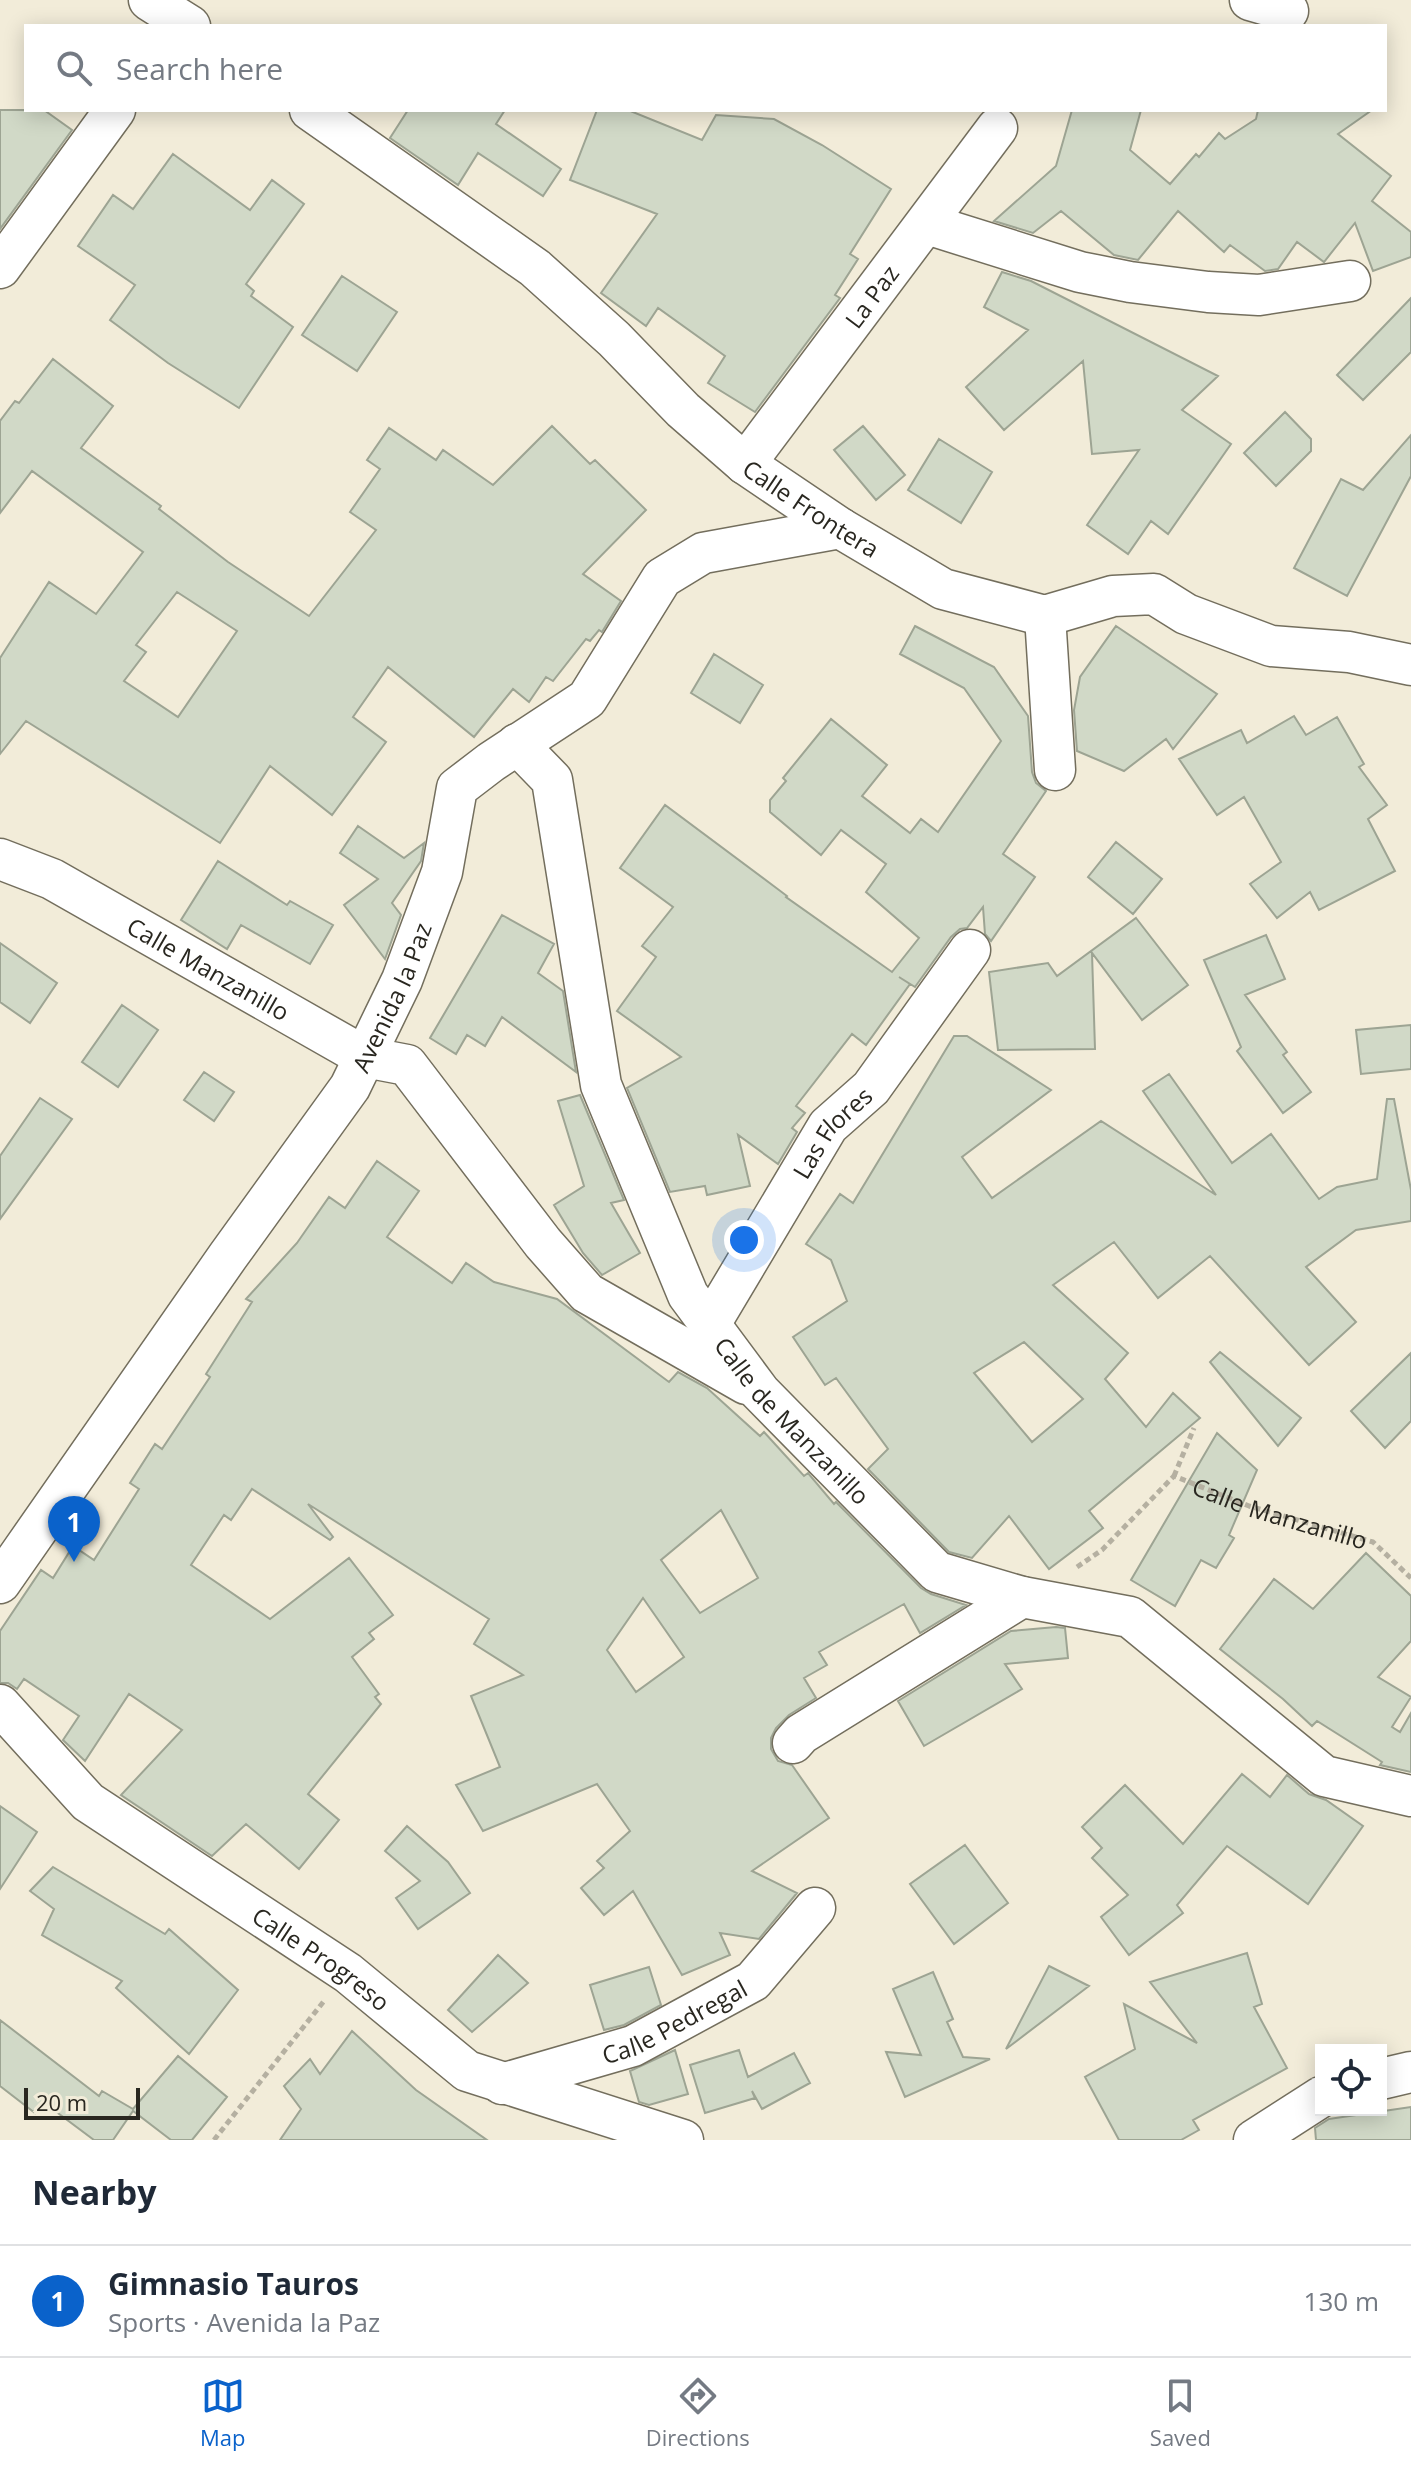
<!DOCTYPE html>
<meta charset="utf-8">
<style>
:root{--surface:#fff;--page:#f6f6f7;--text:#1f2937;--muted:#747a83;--line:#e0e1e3;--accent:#0a62cb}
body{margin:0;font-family:"Open Sans",sans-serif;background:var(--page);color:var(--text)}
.controls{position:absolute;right:24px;bottom:24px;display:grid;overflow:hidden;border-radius:0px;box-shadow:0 4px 20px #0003}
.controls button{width:72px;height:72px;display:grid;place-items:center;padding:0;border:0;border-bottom:2px solid var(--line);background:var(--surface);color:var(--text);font:40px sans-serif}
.scale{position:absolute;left:24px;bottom:20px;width:116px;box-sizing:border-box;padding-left:8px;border:4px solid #292720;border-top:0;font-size:22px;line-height:28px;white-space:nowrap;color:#292720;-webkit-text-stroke:6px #f2ecd9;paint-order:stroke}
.you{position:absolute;left:744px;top:1240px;width:28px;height:28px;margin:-20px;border:6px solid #fff;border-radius:50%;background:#1a73e8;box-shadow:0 0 0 12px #1a73e833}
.badge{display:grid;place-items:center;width:52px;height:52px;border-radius:50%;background:var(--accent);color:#fff;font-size:26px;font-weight:700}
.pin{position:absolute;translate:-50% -66px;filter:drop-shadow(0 2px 4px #0008)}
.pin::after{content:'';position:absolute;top:42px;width:28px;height:24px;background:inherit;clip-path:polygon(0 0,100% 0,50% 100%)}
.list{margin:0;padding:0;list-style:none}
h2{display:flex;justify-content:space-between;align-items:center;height:104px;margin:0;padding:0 32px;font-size:34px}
h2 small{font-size:26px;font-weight:400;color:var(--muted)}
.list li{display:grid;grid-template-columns:52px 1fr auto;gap:24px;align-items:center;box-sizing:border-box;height:112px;padding:0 32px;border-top:2px solid var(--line)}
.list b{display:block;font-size:30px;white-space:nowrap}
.list p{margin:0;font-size:26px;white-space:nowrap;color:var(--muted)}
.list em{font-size:26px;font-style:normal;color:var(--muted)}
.icon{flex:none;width:44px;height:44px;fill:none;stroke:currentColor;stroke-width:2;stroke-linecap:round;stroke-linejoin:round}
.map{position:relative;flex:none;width:1411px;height:2140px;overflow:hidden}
.search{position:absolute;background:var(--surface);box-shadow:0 4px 20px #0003;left:24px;right:24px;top:24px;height:88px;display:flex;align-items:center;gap:20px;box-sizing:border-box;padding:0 28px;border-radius:0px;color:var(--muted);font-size:30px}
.sheet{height:216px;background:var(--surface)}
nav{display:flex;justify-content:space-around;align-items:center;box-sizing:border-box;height:112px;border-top:2px solid var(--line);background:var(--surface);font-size:22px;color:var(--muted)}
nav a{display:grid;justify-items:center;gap:4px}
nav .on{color:var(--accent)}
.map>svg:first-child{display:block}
.building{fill:#d1d9c7;stroke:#9da493;stroke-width:2;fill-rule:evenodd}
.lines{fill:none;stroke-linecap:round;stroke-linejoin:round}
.minor-casing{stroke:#736e5d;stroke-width:43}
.path{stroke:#b5b0a1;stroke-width:5;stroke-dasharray:6 4;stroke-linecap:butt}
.minor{stroke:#fff;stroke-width:40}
.labels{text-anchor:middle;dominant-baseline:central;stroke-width:7;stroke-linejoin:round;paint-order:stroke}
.street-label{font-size:24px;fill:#292720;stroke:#f2ecd9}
</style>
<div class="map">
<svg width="1411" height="2140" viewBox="0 0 1411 2140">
<rect width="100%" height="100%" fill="#f2ecd9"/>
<!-- building -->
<path class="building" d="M 0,110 L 44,110 L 72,130 L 0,229 Z
M 408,110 L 505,110 L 496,124 L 561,169 L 543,196 L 478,153 L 458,185 L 390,138 Z
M 597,110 L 628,110 L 702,140 L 716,115 L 774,119 L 822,145 L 891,189 L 850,254 L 858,259 L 835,295 L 840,298 L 755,412 L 708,383 L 725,356 L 658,308 L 646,326 L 601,293 L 657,214 L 570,180 Z
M 1072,110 L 1141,110 L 1130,150 L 1170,184 L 1196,154 L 1199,157 L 1219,133 L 1225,139 L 1256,119 L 1258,110 L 1372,110 L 1338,134 L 1391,176 L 1372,201 L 1411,232 L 1411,257 L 1373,271 L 1355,223 L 1324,262 L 1297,242 L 1278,269 L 1265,271 L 1230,245 L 1224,252 L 1178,211 L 1138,260 L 1114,255 L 1061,211 L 1033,233 L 994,221 L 1056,166 Z
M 173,154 L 250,210 L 272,180 L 304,204 L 246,284 L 254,291 L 251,296 L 293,327 L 239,408 L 168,363 L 110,320 L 135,285 L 78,246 L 113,195 L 133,209 Z
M 1002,272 L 1031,281 L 1218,376 L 1182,410 L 1231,444 L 1168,534 L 1151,521 L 1128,554 L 1087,525 L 1139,450 L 1092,454 L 1083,361 L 1004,430 L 966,387 L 1028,330 L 984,307 Z
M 342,276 L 397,312 L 357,371 L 302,335 Z
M 1411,298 L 1411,352 L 1363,400 L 1337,375 Z
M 53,359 L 113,406 L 81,448 L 161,506 L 159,509 L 228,562 L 309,616 L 376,530 L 350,512 L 380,469 L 367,460 L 389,428 L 436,460 L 443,450 L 493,485 L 552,426 L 590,464 L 595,460 L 646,510 L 583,574 L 621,601 L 602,632 L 599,630 L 590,641 L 586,639 L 553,681 L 546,677 L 529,702 L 513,689 L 474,737 L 388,667 L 353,717 L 386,742 L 332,815 L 270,766 L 220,843 L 26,721 L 0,754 L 0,658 L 49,582 L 96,614 L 143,552 L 32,471 L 0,513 L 0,421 L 15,401 L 19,403 ZM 177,592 L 237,631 L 178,717 L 124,681 L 146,652 L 136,645 Z
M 1285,412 L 1311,439 L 1311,451 L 1276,486 L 1244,453 Z
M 863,426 L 905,475 L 876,500 L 834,450 Z
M 1411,435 L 1411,476 L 1347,596 L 1294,568 L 1341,479 L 1363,490 Z
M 939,439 L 992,472 L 961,523 L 908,490 Z
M 915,626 L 994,667 L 1028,716 L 1032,772 L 1036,783 L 1046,791 L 1003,854 L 1035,877 L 991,941 L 985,934 L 983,907 L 967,928 L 960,929 L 951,937 L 915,987 L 899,977 L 910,984 L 866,1045 L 852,1034 L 796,1106 L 805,1113 L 792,1128 L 797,1132 L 778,1164 L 738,1135 L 750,1186 L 707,1195 L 705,1186 L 670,1192 L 627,1088 L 681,1057 L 617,1011 L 656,957 L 642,946 L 673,907 L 620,868 L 665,805 L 787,896 L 786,897 L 892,972 L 919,938 L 866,892 L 886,864 L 841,830 L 821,855 L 770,812 L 770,800 L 786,781 L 783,778 L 831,719 L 887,765 L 862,796 L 910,833 L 921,819 L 938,832 L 1001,741 L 964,688 L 900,654 Z
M 1116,626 L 1217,694 L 1173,749 L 1166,739 L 1124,771 L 1077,751 L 1074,710 L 1080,677 Z
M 714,654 L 763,685 L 740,723 L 691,693 Z
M 1294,716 L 1306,735 L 1337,717 L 1364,764 L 1359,767 L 1387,805 L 1368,819 L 1395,871 L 1319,910 L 1310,892 L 1277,918 L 1250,884 L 1281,862 L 1244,797 L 1217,815 L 1179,759 L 1241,730 L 1247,743 Z
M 358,826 L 404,858 L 424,843 L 421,861 L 392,903 L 401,915 L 385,959 L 344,905 L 378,879 L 340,853 Z
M 1116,842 L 1162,879 L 1133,914 L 1088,877 Z
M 218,861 L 287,905 L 290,901 L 333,925 L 310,964 L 241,925 L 227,949 L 181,920 Z
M 502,915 L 554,944 L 538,973 L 563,991 L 576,1072 L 502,1017 L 485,1046 L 467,1035 L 456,1054 L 430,1038 Z
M 1136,918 L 1188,985 L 1142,1020 L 1092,953 L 1095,1049 L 998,1050 L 989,972 L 1048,963 L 1057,976 Z
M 1266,935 L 1285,979 L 1245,995 L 1287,1052 L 1283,1055 L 1311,1092 L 1283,1113 L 1237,1051 L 1241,1047 L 1204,960 Z
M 0,943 L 57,983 L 30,1023 L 0,1002 Z
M 122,1005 L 158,1030 L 118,1087 L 82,1062 Z
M 1411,1025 L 1411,1069 L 1361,1074 L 1356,1030 Z
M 954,1036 L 967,1036 L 1051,1090 L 962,1157 L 992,1198 L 1101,1121 L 1216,1195 L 1143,1091 L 1169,1074 L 1232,1163 L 1271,1134 L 1319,1199 L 1337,1187 L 1377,1179 L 1387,1099 L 1394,1099 L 1411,1190 L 1411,1221 L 1356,1230 L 1306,1267 L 1356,1322 L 1309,1365 L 1210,1256 L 1158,1298 L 1114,1242 L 1053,1285 L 1128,1353 L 1105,1379 L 1146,1427 L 1173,1393 L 1200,1418 L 1089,1511 L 1103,1528 L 1049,1569 L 1009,1516 L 972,1558 L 949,1552 L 868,1469 L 888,1449 L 836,1378 L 825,1385 L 793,1337 L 847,1301 L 831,1260 L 806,1244 L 840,1194 L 853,1203 ZM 1024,1342 L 1083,1399 L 1032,1442 L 974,1373 Z
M 204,1072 L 234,1092 L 214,1121 L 184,1100 Z
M 580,1095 L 624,1200 L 611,1203 L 640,1253 L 602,1275 L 583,1253 L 554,1205 L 584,1186 L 558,1101 Z
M 40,1098 L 72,1119 L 0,1219 L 0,1156 Z
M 377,1161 L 419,1191 L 387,1237 L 452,1283 L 466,1263 L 494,1282 L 557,1299 L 669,1382 L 678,1372 L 707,1388 L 760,1436 L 764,1432 L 804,1476 L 808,1473 L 834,1504 L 836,1502 L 921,1588 L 931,1594 L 966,1605 L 920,1633 L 904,1604 L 819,1652 L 827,1665 L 804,1678 L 816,1698 L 789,1715 L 776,1728 L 771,1738 L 771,1749 L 778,1761 L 792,1765 L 829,1818 L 752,1871 L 797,1893 L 759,1939 L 720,1933 L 730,1955 L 682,1975 L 633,1891 L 604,1915 L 581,1888 L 604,1868 L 597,1861 L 630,1831 L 597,1784 L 483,1831 L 456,1785 L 500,1767 L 471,1696 L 523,1675 L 474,1644 L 489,1619 L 308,1504 L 333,1537 L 330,1540 L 252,1489 L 231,1520 L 224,1515 L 191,1565 L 270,1619 L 349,1558 L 393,1615 L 369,1633 L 374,1639 L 352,1657 L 379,1694 L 375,1697 L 381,1704 L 308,1794 L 339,1820 L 299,1869 L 246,1824 L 212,1856 L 121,1795 L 182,1730 L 129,1694 L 85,1761 L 63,1740 L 79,1716 L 24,1679 L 17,1689 L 8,1683 L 0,1683 L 0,1631 L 41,1570 L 53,1578 L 73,1546 L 94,1560 L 139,1489 L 130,1483 L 155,1444 L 162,1449 L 210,1377 L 206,1374 L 252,1302 L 246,1299 L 297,1243 L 329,1197 L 345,1208 ZM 721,1510 L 758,1578 L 700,1613 L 661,1560 ZM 643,1598 L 684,1657 L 636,1692 L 607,1650 Z
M 1220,1352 L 1301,1418 L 1278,1446 L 1210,1362 Z
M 1411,1353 L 1411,1421 L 1385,1448 L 1351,1411 Z
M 1217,1433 L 1257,1470 L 1229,1535 L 1234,1538 L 1216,1568 L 1201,1560 L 1175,1606 L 1131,1580 Z
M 1366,1553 L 1411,1596 L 1411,1641 L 1378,1677 L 1411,1697 L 1392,1727 L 1400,1732 L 1411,1713 L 1411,1772 L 1380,1765 L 1382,1762 L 1317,1721 L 1312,1726 L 1283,1699 L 1220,1649 L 1274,1579 L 1313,1609 Z
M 1056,1627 L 1065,1628 L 1068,1658 L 1005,1664 L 1022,1689 L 924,1746 L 898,1701 L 1011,1631 Z
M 1242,1774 L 1270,1797 L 1287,1775 L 1309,1794 L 1326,1800 L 1363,1826 L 1308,1904 L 1227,1846 L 1177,1905 L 1183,1913 L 1129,1955 L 1101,1917 L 1128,1895 L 1092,1858 L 1102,1848 L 1082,1827 L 1125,1785 L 1183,1844 Z
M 0,1806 L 37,1832 L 0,1889 Z
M 407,1826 L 448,1862 L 470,1893 L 418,1929 L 396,1898 L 420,1881 L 385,1851 Z
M 965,1845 L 1008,1903 L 954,1944 L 910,1884 Z
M 53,1867 L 165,1934 L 169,1929 L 238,1990 L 189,2054 L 116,1988 L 122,1981 L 42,1935 L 54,1909 L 30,1891 Z
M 1247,1953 L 1262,2004 L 1254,2007 L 1287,2068 L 1193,2120 L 1199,2130 L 1181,2140 L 1119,2140 L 1085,2077 L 1135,2049 L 1124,2004 L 1197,2043 L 1150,1982 Z
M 498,1955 L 528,1983 L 472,2032 L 448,2010 Z
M 1049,1966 L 1089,1986 L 1006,2049 Z
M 649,1967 L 661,2005 L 624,2025 L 604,2030 L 590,1985 Z
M 933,1972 L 953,2019 L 947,2022 L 963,2057 L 990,2059 L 905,2097 L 886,2052 L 921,2055 L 893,1989 Z
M 0,2020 L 99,2096 L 102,2091 L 133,2109 L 178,2056 L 227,2097 L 192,2140 L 171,2140 L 133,2111 L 113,2140 L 94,2140 L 43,2102 L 35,2113 L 0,2086 Z
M 352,2031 L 416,2090 L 487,2140 L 280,2140 L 301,2109 L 284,2086 L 310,2059 L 320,2074 Z
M 675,2050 L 688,2094 L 649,2105 L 639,2102 L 630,2071 Z
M 739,2050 L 748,2077 L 794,2053 L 810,2083 L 762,2109 L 752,2091 L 755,2098 L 705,2113 L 690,2065 Z
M 1411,2107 L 1411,2140 L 1316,2140 L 1315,2128 L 1329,2119 Z"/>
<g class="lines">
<defs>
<g id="minor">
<path d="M 149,0 L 190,26"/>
<path d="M 1250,0 L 1288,11"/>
<path id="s2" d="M 310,110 L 535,268 L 614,339 L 683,410 L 745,464 L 840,528 L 943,589 L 1045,616 L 1113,596 L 1154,594 L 1186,614 L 1271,646 L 1349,652 L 1411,665"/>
<path d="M 927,224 L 1080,272 L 1130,282 L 1208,292 L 1259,295 L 1350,281"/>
<path d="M 0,268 L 115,110"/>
<path id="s3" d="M 745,464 L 997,128"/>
<path d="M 1045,616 L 1055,770"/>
<path id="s4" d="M 517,744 L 552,780 L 601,1085 L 688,1295 L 760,1392 L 937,1572 L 1022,1597 L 1130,1617 L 1324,1776 L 1411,1796"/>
<path id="s5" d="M 0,859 L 52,879 L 365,1057 L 407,1065 L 543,1243 L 587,1293 L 746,1384"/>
<path id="s6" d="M 710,1324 L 828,1126 L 871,1088 L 970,950"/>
<path id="s7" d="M 0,1583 L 228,1256 L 350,1087 L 402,980 L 442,872 L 457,788 L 491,762 L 587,699 L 662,578 L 703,553 L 840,528"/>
<path id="s8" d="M 0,1705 L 88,1802 L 348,1973 L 467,2071 L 683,2140"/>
<path d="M 793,1743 L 801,1734 L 1022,1597"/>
<path d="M 1381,2079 L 1411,2072"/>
<path id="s9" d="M 502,2084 L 633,2046 L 753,1981 L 815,1908"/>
<path d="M 1254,2140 L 1321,2097"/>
</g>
</defs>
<!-- minor casing -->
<use href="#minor" class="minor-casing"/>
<!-- path -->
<g class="path">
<path d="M 1174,1476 L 1194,1428"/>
<path id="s1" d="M 1077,1567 L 1102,1550 L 1174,1476 L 1249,1506 L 1373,1542 L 1411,1578"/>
<path d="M 214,2140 L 324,2001"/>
</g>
<!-- minor -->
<use href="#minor" class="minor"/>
</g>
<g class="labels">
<!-- street labels -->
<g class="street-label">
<text stroke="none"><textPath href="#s3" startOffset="210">La Paz</textPath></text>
<text stroke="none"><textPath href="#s2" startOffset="642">Calle Frontera</textPath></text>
<text stroke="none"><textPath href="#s5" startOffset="236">Calle Manzanillo</textPath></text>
<text stroke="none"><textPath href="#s7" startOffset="706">Avenida la Paz</textPath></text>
<text stroke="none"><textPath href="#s6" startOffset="228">Las Flores</textPath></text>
<text stroke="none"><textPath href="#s4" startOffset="750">Calle de Manzanillo</textPath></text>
<text stroke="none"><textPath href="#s1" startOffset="246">Calle Manzanillo</textPath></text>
<text stroke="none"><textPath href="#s8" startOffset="412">Calle Progreso</textPath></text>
<text stroke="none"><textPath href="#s9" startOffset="184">Calle Pedregal</textPath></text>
</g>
</g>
</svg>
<div class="controls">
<button><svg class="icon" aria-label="locate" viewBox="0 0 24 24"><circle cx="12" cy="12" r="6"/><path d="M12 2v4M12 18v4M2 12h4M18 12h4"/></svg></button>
</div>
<div class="scale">20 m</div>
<div class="you"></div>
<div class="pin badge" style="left:74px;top:1562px">1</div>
<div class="search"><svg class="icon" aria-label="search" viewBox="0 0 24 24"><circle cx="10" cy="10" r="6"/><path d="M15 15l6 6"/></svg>Search here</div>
</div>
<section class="sheet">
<h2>Nearby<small></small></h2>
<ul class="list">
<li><span class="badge">1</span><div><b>Gimnasio Tauros</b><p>Sports · Avenida la Paz</p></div><em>130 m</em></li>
</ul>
</section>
<nav>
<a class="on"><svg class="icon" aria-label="map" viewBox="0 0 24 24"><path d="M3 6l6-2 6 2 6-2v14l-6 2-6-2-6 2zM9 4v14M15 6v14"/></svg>Map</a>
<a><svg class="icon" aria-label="directions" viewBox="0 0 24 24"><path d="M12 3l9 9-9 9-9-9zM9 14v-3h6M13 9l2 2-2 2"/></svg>Directions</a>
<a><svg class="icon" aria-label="saved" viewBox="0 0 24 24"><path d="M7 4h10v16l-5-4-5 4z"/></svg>Saved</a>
</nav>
